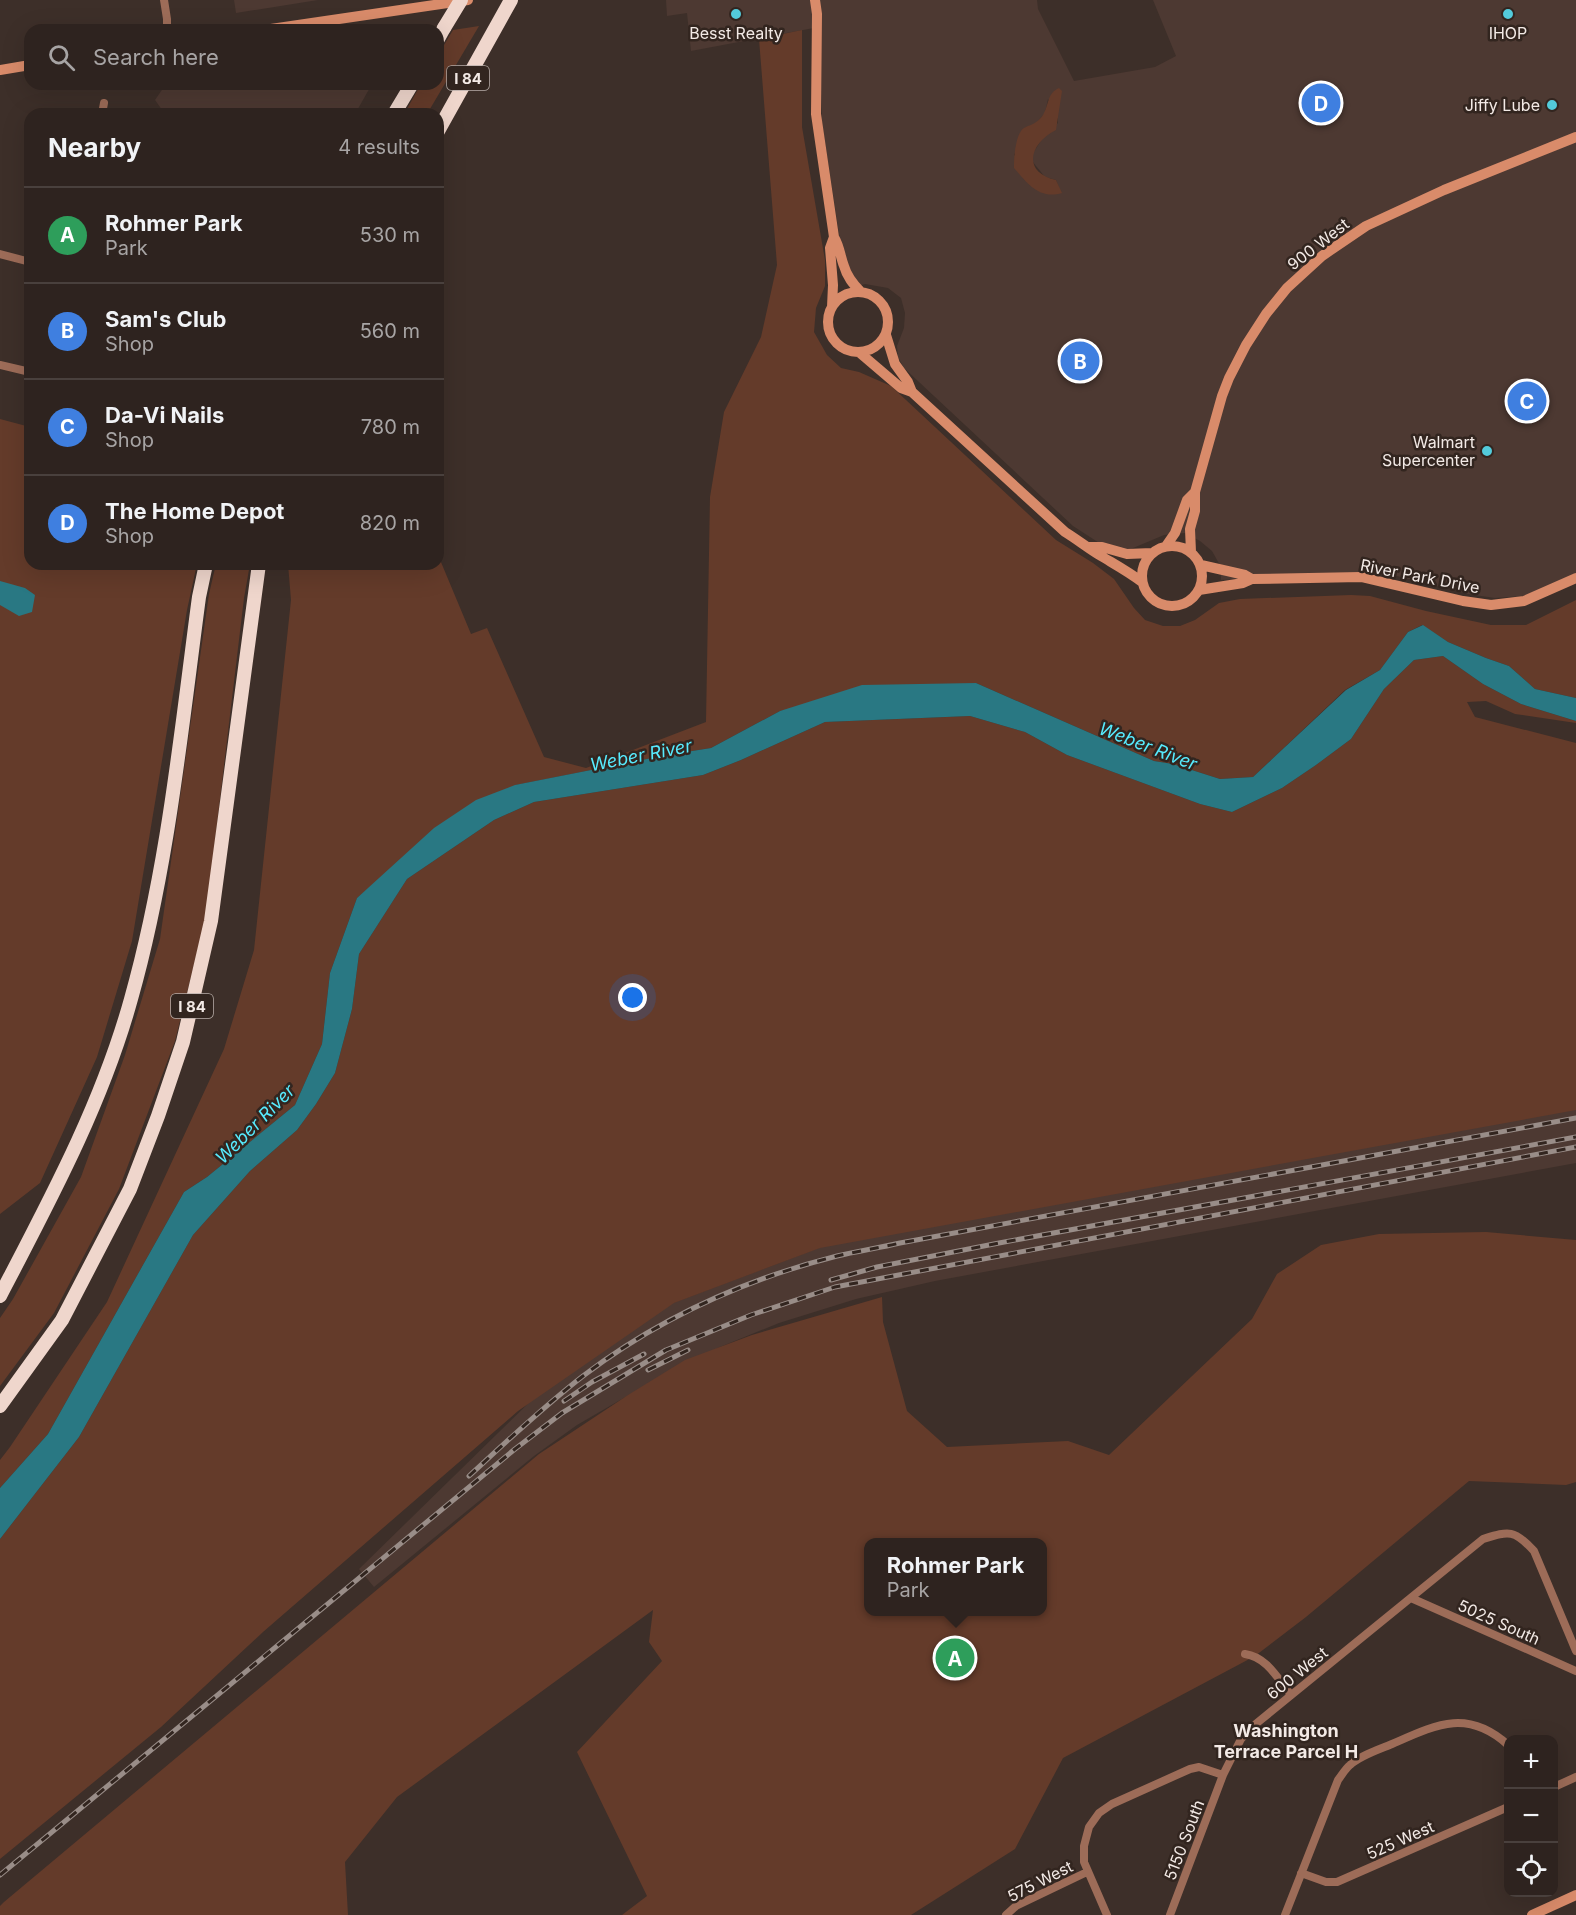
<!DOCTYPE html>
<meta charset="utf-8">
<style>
:root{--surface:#2e231f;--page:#362b28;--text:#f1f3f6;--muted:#a7a4a4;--line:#49403d;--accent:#1a73e8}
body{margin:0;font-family:Inter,sans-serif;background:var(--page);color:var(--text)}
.controls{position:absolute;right:18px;bottom:18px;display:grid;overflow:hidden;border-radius:12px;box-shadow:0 6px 24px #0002}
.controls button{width:54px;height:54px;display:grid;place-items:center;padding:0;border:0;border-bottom:2px solid var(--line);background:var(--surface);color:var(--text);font:30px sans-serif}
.you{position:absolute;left:633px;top:998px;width:21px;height:21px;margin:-15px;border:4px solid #fff;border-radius:50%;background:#1a73e8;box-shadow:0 0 0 9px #1a73e833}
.badge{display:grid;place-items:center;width:39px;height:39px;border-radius:50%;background:var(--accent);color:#fff;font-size:20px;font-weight:700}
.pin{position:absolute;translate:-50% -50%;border:3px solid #fff;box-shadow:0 2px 6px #0006}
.popup{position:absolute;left:864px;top:1538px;width:183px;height:78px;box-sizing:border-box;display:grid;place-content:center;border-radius:12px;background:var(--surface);filter:drop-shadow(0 2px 4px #0005);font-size:20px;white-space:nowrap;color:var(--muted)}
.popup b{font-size:22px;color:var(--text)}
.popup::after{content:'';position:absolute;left:50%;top:100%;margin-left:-12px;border:12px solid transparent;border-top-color:var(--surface)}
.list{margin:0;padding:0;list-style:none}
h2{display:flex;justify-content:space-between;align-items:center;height:78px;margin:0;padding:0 24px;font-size:26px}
h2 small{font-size:20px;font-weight:400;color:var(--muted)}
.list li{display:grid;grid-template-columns:39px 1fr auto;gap:18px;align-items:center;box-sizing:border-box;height:96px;padding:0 24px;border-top:2px solid var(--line)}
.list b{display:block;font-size:22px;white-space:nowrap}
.list p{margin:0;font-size:20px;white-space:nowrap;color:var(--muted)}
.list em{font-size:20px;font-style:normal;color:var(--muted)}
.icon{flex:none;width:33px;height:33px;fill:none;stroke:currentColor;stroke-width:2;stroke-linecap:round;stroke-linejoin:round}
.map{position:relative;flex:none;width:1576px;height:1915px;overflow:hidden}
.search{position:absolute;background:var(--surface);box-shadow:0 6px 24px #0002;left:24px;top:24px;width:420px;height:66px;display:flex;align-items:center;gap:15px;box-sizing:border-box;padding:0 21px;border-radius:18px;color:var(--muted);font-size:22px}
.panel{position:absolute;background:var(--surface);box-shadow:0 6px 24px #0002;left:24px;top:108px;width:420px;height:462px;border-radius:18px}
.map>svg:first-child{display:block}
.built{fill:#4d3932;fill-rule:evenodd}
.green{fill:#643b2a;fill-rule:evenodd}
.water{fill:#297883}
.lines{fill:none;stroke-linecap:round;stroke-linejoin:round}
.street{stroke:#9d6c58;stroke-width:8}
.secondary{stroke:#d98b6a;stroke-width:10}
.highway{stroke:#efd6cc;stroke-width:14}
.rail-casing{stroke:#998d88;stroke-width:5}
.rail{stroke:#32251f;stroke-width:3;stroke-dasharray:9;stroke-linecap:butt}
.highway-bridge{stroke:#efd6cc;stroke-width:14}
.poi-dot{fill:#53cbdb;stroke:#32251f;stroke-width:2}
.labels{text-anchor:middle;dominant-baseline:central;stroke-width:5;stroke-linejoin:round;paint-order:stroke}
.shield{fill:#32251f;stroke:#b9afaa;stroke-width:1.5}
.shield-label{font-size:15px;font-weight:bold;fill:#f3eae6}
.poi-label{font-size:16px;fill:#f3eae6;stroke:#32251f}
.street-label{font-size:16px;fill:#f3eae6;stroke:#32251f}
.water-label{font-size:18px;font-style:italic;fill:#57ebfe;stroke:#32251f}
.neighbourhood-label{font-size:18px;font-weight:bold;fill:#f3eae6;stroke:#32251f}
</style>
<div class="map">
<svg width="1576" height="1915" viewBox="0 0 1576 1915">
<rect width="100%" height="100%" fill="#3d2f29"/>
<!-- built -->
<path class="built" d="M 234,0 L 318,0 L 236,13 Z
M 666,0 L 1037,0 L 1038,9 L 1074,81 L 1155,67 L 1176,56 L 1153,0 L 1576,0 L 1576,576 L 1524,596 L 1495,598 L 1468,594 L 1397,576 L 1364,573 L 1221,580 L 1221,567 L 1212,551 L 1200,541 L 1185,533 L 1164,535 L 1126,551 L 1107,548 L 1073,526 L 904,368 L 898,357 L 897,346 L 904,328 L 905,313 L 901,298 L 888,288 L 865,284 L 852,288 L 842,254 L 822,122 L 819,27 L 691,51 L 687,13 L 667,16 ZM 1048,99 L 1058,116 L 1058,123 L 1044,136 L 1031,156 L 1032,161 L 1045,177 L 1056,180 L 1061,193 L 1014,155 L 1026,127 L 1035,125 L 1045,113 Z
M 166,84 L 372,84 L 355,114 L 165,114 L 155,100 Z
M 1576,1104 L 1576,1163 L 935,1281 L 856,1299 L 779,1323 L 720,1347 L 660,1377 L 577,1425 L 534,1456 L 374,1587 L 359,1569 L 546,1386 L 673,1303 L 824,1246 Z"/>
<!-- green -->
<path class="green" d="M 479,26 L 427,114 L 404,114 L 421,84 L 438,84 L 438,55 L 453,30 Z
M 802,30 L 802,127 L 825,260 L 825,286 L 816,308 L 814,332 L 827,355 L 841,368 L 859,372 L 891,386 L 1056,540 L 1093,563 L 1114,579 L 1134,608 L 1145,620 L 1163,626 L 1180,626 L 1195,620 L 1219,603 L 1240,599 L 1351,595 L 1370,596 L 1426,611 L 1491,625 L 1526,625 L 1576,600 L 1576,698 L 1535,689 L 1509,666 L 1486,658 L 1448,642 L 1422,625 L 1408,632 L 1380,670 L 1345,690 L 1253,777 L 1220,779 L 1173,764 L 1154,761 L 976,683 L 780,711 L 711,748 L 667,755 L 516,785 L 382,877 L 357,898 L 330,973 L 322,1044 L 295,1105 L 207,1177 L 184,1192 L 48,1434 L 0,1488 L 0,1460 L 10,1447 L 107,1302 L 224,1049 L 254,950 L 291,600 L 288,564 L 438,564 L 438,555 L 471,634 L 487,628 L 544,757 L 586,768 L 706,722 L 710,497 L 724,412 L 761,337 L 777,265 L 759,39 Z
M 1059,88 L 1062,91 L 1056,130 C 1030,143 1021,172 1056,180 L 1062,193 C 1039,200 1027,183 1014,168 C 1014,157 1015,140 1021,131 C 1026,124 1035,127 1043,115 C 1049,105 1047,93 1059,88 Z
M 0,419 L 30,427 L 30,564 L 197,564 L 187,610 L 132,941 L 97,1057 L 40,1183 L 0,1214 Z
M 216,564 L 250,564 L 244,598 L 206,916 L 175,1041 L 119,1189 L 54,1313 L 0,1386 L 0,1318 L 13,1299 L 81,1177 L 125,1055 L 160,939 L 209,594 Z
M 1443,656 L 1483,684 L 1521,704 L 1576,721 L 1576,723 L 1515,714 L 1486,701 L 1467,702 L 1475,717 L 1576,743 L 1576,1110 L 820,1248 L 674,1303 L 518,1411 L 263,1632 L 161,1727 L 0,1859 L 0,1539 L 79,1437 L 193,1235 L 250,1171 L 297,1130 L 316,1104 L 335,1073 L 352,1009 L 359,954 L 407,879 L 494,820 L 534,802 L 703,775 L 741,760 L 825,722 L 970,716 L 1025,732 L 1067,755 L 1200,804 L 1232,812 L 1282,788 L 1316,765 L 1351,739 L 1384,689 L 1414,660 Z
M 1486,1232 L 1576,1240 L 1576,1482 L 1566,1485 L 1469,1481 L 1306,1617 L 1255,1656 L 1063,1758 L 1015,1849 L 911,1915 L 622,1915 L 647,1896 L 577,1752 L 662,1661 L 649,1642 L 653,1610 L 397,1797 L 345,1862 L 348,1915 L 0,1915 L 0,1906 L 4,1902 L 539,1454 L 628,1395 L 685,1360 L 752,1335 L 882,1297 L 883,1322 L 907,1411 L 947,1447 L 1068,1441 L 1109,1455 L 1252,1319 L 1277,1274 L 1321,1245 L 1379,1234 ZM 868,1542 L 1042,1542 L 1042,1612 L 868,1612 Z"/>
<!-- water -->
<path class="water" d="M 0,581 L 25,588 L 35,595 L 32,612 L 19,616 L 0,605 Z
M 1423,625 L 1448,642 L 1486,658 L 1509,666 L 1535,689 L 1576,698 L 1576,721 L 1521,704 L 1483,684 L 1443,656 L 1414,660 L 1384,689 L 1351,739 L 1316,765 L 1282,788 L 1232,812 L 1200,804 L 1067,755 L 1025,732 L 970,716 L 825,722 L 741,760 L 703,775 L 534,802 L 494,820 L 407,879 L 359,954 L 352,1009 L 335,1073 L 316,1104 L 297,1130 L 250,1171 L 193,1235 L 79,1437 L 0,1539 L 0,1488 L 48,1434 L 184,1192 L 207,1177 L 295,1105 L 322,1044 L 330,973 L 357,898 L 434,828 L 476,800 L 515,785 L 667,755 L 711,748 L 780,711 L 862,685 L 976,683 L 1154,761 L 1173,764 L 1220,779 L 1253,777 L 1346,690 L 1380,670 L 1408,632 Z"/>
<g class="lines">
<!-- street -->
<path class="street" d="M 164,0 L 167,19 L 167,30
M 102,114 L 104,103
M 0,254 L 30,262
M 0,365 L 30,372
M 1411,1598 L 1576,1671
M 1245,1654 C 1267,1657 1278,1679 1291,1695
M 1554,1787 L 1576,1777
M 1301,1873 L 1326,1882 L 1337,1882 L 1508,1807
M 1006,1915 L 1016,1906 L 1087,1872
M 1107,1915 L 1084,1862 L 1084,1846 L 1089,1827 L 1099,1813 L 1112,1804 L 1190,1769 L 1199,1767 L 1223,1775 L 1241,1739 L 1252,1727 L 1483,1539 C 1509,1531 1514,1529 1534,1551 L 1576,1651
M 1170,1915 L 1223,1775
M 1285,1915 L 1338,1780 C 1342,1775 1345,1769 1350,1765 C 1361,1755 1378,1750 1392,1744 C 1435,1725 1467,1708 1508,1745"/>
<!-- secondary -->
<path class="secondary" d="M 815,0 L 817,14 L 816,114 L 834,237 C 840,247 840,256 844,266 C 847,277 853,284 861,292
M 264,30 L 468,0
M 0,70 L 30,65
M828 322a30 30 0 1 1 60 0a30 30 0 1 1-60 0Z
M 832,307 L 833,285 L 830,248 L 834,237
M 886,335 L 895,364 L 908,382 L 912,392
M 860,353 L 901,388 L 912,392 L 1065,532 C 1078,540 1089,549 1101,556 C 1116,565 1129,572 1142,582
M1142 576a30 30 0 1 1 60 0a30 30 0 1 1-60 0Z
M 1166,546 L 1175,533 L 1187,500 L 1195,492
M 1089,547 L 1102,547 L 1127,554 L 1152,553
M 1191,552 L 1190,529 L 1195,511 L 1195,492 L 1222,396 L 1229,378 L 1246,345 L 1266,314 L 1287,288 L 1322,256 L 1366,226 L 1444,190 L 1576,137
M 1201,565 L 1245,575 L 1252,579
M 1199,590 L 1243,583 L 1252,579 L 1361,577 L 1463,601 L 1491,605 L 1524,601 L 1576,578
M 1532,1915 L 1576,1895"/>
<!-- highway -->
<path class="highway" d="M 438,39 L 444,28
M 394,114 L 412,84
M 438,131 L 511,0
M 0,1296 C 50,1200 102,1104 131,999 C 168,868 181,731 199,597 L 206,564
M 0,1406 L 62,1320 L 130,1189 L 158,1116 L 183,1042 L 211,921 L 259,564"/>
<defs>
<path id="rail" d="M 831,1280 L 877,1267 L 999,1243 L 1576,1137
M 648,1370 L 688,1350
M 564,1401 L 592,1382 L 644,1354
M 469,1476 C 506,1442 543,1407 583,1376 C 658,1319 746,1279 837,1256 C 858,1251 879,1248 900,1243 L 1576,1118
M 0,1875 L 515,1449 L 562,1413 L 666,1350 L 751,1315 L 835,1287 L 1576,1147"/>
</defs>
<!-- rail casing -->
<use href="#rail" class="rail-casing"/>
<!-- rail -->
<use href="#rail" class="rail"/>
<!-- highway-bridge -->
<path class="highway-bridge" d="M 444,28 L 461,0"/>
</g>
<!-- markers -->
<g class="poi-dot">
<circle cx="736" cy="14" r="6"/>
<circle cx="1508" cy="14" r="6"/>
<circle cx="1552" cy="105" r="6"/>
<circle cx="1487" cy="451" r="6"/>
</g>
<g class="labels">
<!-- shield labels -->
<g class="shield">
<rect x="447" y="66" width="42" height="24" rx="4.5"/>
<rect x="171" y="994" width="42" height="24" rx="4.5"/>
</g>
<g class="shield-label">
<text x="468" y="78">I 84</text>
<text x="192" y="1006">I 84</text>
</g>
<!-- poi labels -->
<g class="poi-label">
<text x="736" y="33">Besst Realty</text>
<text x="1508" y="33">IHOP</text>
<text x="1540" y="105" text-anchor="end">Jiffy Lube</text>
<text x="1475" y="442" text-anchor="end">Walmart<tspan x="1475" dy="18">Supercenter</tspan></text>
</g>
<!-- street labels -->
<g class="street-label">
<text transform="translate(1318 244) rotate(-38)">900 West</text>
<text transform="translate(1420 576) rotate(11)">River Park Drive</text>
<text transform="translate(1499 1622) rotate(24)">5025 South</text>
<text transform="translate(1297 1673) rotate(-39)">600 West</text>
<text transform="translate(1184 1840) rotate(-69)">5150 South</text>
<text transform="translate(1400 1840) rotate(-24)">525 West</text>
<text transform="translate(1040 1881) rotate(-27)">575 West</text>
</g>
<!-- water labels -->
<g class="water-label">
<text transform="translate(1148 746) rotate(21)">Weber River</text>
<text transform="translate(641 755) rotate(-11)">Weber River</text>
<text transform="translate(255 1124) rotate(-45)">Weber River</text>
</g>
<!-- neighbourhood labels -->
<g class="neighbourhood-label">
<text x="1286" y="1730">Washington<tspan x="1286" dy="21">Terrace Parcel H</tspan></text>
</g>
</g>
</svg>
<div class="controls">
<button>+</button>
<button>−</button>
<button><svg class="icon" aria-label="locate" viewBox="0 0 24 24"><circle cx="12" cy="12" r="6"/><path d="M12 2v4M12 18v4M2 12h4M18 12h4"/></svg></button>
</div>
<div class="you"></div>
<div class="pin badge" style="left:955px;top:1658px;background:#2e9e5b">A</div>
<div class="popup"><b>Rohmer Park</b>Park</div>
<div class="pin badge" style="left:1080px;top:361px;background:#3f7fe0">B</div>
<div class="pin badge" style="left:1527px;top:401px;background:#3f7fe0">C</div>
<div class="pin badge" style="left:1321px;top:103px;background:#3f7fe0">D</div>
<div class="search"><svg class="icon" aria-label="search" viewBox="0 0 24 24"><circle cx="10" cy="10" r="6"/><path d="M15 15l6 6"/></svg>Search here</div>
<section class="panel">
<h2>Nearby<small>4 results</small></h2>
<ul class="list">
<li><span class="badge" style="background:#2e9e5b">A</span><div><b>Rohmer Park</b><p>Park</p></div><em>530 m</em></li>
<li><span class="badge" style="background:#3f7fe0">B</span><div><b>Sam's Club</b><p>Shop</p></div><em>560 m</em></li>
<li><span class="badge" style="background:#3f7fe0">C</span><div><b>Da-Vi Nails</b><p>Shop</p></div><em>780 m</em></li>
<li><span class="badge" style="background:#3f7fe0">D</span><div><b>The Home Depot</b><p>Shop</p></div><em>820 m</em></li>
</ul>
</section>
</div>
